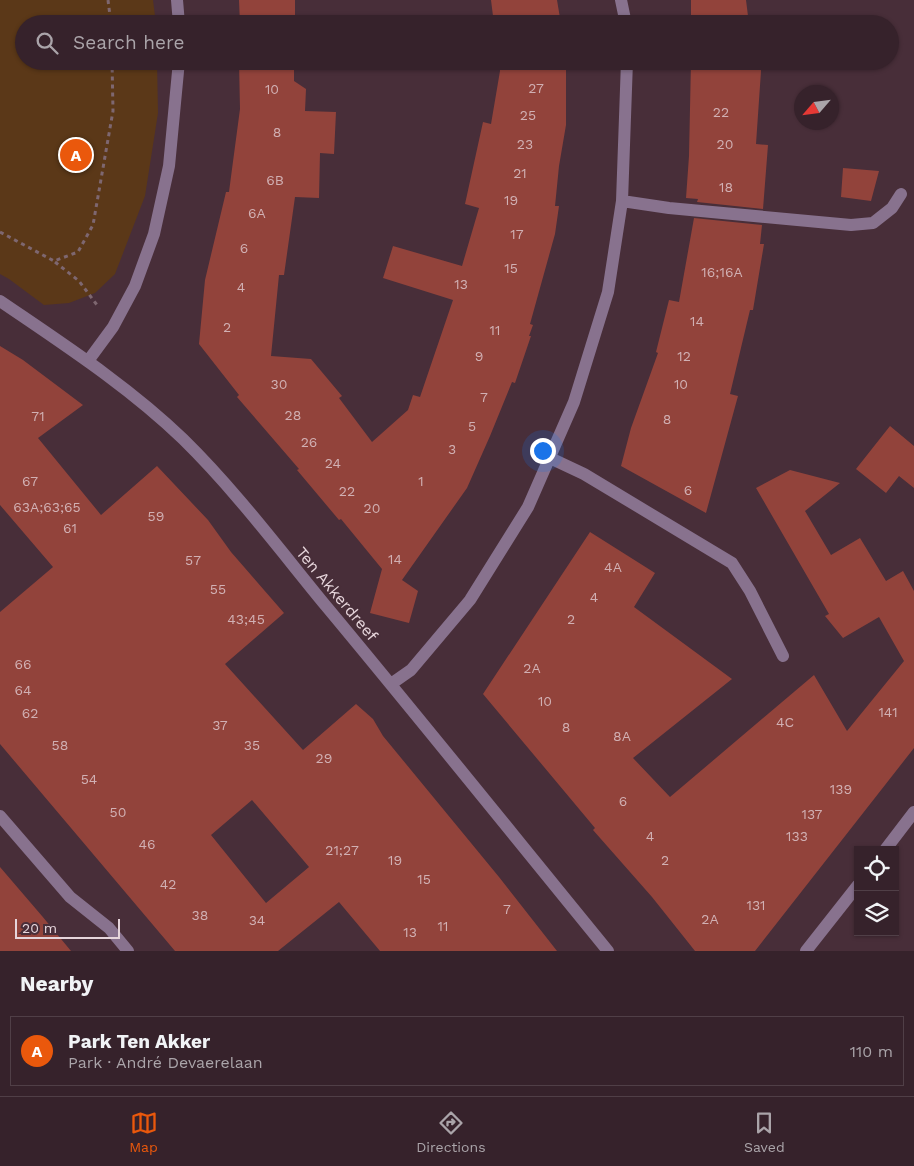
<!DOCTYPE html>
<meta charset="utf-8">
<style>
:root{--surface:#36222b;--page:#3d2a33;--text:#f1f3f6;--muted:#aaa4a9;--line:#503f47;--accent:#ea580c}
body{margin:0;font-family:"Work Sans",sans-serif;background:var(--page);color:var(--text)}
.controls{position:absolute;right:15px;bottom:15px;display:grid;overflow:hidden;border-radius:0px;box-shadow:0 1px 4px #0004}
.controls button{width:45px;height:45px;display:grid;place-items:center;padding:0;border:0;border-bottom:1px solid var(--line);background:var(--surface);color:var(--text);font:25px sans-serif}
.compass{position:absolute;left:794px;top:85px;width:45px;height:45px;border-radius:50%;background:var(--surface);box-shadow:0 1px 4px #0004;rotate:242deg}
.scale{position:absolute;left:15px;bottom:12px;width:105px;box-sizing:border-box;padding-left:5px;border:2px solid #e6d5db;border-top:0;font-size:14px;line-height:18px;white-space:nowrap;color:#e6d5db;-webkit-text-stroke:4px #482e39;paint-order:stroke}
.you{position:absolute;left:542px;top:450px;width:18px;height:18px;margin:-12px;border:4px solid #fff;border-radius:50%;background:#1a73e8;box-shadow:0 0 0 8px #1a73e833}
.badge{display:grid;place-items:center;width:32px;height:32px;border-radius:50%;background:var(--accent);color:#fff;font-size:16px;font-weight:700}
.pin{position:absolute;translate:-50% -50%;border:2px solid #fff;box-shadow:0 1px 5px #0006}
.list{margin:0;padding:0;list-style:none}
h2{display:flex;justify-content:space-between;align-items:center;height:65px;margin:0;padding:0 20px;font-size:21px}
h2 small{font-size:16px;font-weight:400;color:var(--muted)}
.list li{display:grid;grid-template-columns:32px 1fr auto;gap:15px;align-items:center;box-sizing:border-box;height:70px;margin:0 10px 10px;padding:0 10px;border:1px solid var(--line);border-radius:0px}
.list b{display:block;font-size:19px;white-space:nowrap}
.list p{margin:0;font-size:16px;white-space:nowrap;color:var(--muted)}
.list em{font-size:16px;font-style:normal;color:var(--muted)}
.icon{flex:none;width:28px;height:28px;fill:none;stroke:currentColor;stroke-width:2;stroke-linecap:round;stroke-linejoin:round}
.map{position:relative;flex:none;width:914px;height:951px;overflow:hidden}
.search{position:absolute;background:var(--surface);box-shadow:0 1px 4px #0004;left:15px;right:15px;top:15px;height:55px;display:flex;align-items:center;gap:12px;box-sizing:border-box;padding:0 18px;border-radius:28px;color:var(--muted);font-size:19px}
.sheet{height:145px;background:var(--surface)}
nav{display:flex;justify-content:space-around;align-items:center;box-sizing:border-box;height:70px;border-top:1px solid var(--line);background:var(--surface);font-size:14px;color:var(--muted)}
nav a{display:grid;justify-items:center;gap:2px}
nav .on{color:var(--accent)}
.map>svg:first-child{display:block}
.green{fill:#5b3818}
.building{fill:#92433b;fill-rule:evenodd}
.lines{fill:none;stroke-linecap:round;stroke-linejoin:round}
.path{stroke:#7e6770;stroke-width:3;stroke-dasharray:4 4;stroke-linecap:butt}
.minor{stroke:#88728e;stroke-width:12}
.labels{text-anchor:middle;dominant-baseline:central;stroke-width:4;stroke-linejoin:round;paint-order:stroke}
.number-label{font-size:14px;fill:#d1b0b3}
.street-label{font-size:16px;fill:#e6d5db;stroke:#482e39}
</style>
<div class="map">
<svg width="914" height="951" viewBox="0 0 914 951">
<rect width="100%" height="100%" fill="#482e39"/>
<!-- green -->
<path class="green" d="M 0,0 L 153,0 L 156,24 L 24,24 L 24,61 L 157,61 L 158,113 L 145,196 L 115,274 L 95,293 L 69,303 L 44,305 L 9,279 L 0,274 Z"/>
<!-- building -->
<path class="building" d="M 239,0 L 295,0 L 295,24 L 240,24 Z
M 491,0 L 557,0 L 561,24 L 494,24 Z
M 691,0 L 746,0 L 748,16 L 755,15 L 756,24 L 691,24 Z
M 239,61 L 294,61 L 294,81 L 306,89 L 305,111 L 336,112 L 334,154 L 320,153 L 319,198 L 295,197 L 284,275 L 279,275 L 271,356 L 311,359 L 342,396 L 339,398 L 372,442 L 408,410 L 413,395 L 420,397 L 453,300 L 383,278 L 393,246 L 462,266 L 479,208 L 465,204 L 483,122 L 491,124 L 500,71 L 499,61 L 566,61 L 566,125 L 559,166 L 555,206 L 559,206 L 555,234 L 530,324 L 533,325 L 529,336 L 531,336 L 515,383 L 512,382 L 490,436 L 467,488 L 402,580 L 418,591 L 409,623 L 370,613 L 382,569 L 341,519 L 339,520 L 297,470 L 299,469 L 237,397 L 239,395 L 199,344 L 205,280 L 226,192 L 229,192 L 232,169 L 240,109 Z
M 691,61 L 760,61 L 761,71 L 756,144 L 768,145 L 763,209 L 697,202 L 698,199 L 686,198 L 689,156 Z
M 843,168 L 879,171 L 871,201 L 841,197 Z
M 694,218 L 762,225 L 760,244 L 764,244 L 753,310 L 750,310 L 730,394 L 738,396 L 706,513 L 621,466 L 631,428 L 658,353 L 656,352 L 669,300 L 679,302 Z
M 0,346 L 23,360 L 83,405 L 38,438 L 101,515 L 157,466 L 208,520 L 231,552 L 284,613 L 225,664 L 303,750 L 356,704 L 373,719 L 383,736 L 499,877 L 557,951 L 380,951 L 339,902 L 278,951 L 175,951 L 0,744 L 0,612 L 53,567 L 0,505 ZM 252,800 L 309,867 L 266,903 L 211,835 Z
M 890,426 L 914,446 L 914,488 L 899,476 L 886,493 L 856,469 Z
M 790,470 L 840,483 L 805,511 L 831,555 L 860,538 L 886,581 L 903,571 L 914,591 L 914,748 L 755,951 L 695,951 L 652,897 L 593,830 L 595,828 L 483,694 L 590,532 L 655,573 L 634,607 L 732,679 L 633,758 L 670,797 L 814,675 L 847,731 L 904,661 L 879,617 L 843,638 L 825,616 L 829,614 L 756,488 Z
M 0,867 L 42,916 L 71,951 L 0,951 Z"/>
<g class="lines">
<!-- path -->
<path class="path" d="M 108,0 L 111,24
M 0,232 L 54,261 L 78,252 L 93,225 L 113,111 L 112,61
M 55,262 L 79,281 L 97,305"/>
<!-- minor -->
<path class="minor" d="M 177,0 L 179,24
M 621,0 L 626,24
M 622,201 L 669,208 L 851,225 L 873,223 L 892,208 L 901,194
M 0,301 C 63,344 128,386 183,439 C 235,490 280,550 326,606 C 421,720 514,836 608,951
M 88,361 L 113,327 L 135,286 L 154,234 L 169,166 L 179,61
M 550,458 L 584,474 L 732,563 L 750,591 L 783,656
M 391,684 L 411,670 L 470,600 L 528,507 L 574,402 L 608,292 L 622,201 L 627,61
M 0,816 L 70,897 L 109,928 L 128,951
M 885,850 L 914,812
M 806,951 L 858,885"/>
</g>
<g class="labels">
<!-- number labels -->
<g class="number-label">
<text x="536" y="88">27</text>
<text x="272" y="89">10</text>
<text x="721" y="112">22</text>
<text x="528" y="115">25</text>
<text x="277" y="132">8</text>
<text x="525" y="144">23</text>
<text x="725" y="144">20</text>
<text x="520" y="173">21</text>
<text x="275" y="180">6B</text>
<text x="726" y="187">18</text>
<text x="511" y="200">19</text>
<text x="257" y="213">6A</text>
<text x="517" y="234">17</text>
<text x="244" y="248">6</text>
<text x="511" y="268">15</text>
<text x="722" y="272">16;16A</text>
<text x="461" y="284">13</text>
<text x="241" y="287">4</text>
<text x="697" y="321">14</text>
<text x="227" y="327">2</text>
<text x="495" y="330">11</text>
<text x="479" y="356">9</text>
<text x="684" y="356">12</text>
<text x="279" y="384">30</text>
<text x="681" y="384">10</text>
<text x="484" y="397">7</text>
<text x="293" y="415">28</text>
<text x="38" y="416">71</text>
<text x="667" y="419">8</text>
<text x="472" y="426">5</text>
<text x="309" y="442">26</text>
<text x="452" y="449">3</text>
<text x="333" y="463">24</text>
<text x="30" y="481">67</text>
<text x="421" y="481">1</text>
<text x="688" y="490">6</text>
<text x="347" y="491">22</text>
<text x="47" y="507">63A;63;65</text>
<text x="372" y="508">20</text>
<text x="156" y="516">59</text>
<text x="70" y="528">61</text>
<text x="395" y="559">14</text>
<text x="193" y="560">57</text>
<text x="613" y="567">4A</text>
<text x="218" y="589">55</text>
<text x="594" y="597">4</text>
<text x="246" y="619">43;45</text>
<text x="571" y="619">2</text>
<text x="23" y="664">66</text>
<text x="532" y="668">2A</text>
<text x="23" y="690">64</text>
<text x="545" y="701">10</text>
<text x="888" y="712">141</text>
<text x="30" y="713">62</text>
<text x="785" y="722">4C</text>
<text x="220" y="725">37</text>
<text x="566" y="727">8</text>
<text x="622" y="736">8A</text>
<text x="60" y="745">58</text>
<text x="252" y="745">35</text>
<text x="324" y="758">29</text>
<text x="89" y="779">54</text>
<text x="841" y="789">139</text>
<text x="623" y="801">6</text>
<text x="118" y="812">50</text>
<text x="812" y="814">137</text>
<text x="650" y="836">4</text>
<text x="797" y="836">133</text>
<text x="147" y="844">46</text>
<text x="342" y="850">21;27</text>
<text x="395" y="860">19</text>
<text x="665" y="860">2</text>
<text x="424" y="879">15</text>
<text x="168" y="884">42</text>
<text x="756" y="905">131</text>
<text x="507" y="909">7</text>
<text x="200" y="915">38</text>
<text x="710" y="919">2A</text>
<text x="257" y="920">34</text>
<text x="443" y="926">11</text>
<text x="410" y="932">13</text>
</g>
<!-- street labels -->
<g class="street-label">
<text transform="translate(337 594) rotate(50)">Ten Akkerdreef</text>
</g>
</g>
</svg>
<div class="controls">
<button><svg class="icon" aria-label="locate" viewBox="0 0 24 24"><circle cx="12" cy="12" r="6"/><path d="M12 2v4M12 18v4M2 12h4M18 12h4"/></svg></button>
<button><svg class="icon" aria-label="layers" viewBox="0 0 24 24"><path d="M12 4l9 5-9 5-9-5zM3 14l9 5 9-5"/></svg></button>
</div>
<svg class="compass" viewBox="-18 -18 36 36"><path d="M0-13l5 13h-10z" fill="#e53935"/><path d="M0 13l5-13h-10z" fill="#aaa4a9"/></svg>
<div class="scale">20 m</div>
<div class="you"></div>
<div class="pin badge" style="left:76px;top:155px">A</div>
<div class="search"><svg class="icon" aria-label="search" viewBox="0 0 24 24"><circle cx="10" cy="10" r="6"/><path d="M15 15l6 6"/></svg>Search here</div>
</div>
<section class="sheet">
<h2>Nearby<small></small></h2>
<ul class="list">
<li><span class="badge">A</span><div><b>Park Ten Akker</b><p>Park · André Devaerelaan</p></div><em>110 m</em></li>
</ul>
</section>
<nav>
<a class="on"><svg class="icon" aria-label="map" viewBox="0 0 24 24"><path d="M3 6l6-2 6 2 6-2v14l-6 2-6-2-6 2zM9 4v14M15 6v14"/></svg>Map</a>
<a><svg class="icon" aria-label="directions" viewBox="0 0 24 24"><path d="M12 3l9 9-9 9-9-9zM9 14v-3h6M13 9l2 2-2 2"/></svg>Directions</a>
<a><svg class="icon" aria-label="saved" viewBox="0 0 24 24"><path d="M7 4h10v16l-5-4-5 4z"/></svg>Saved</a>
</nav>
